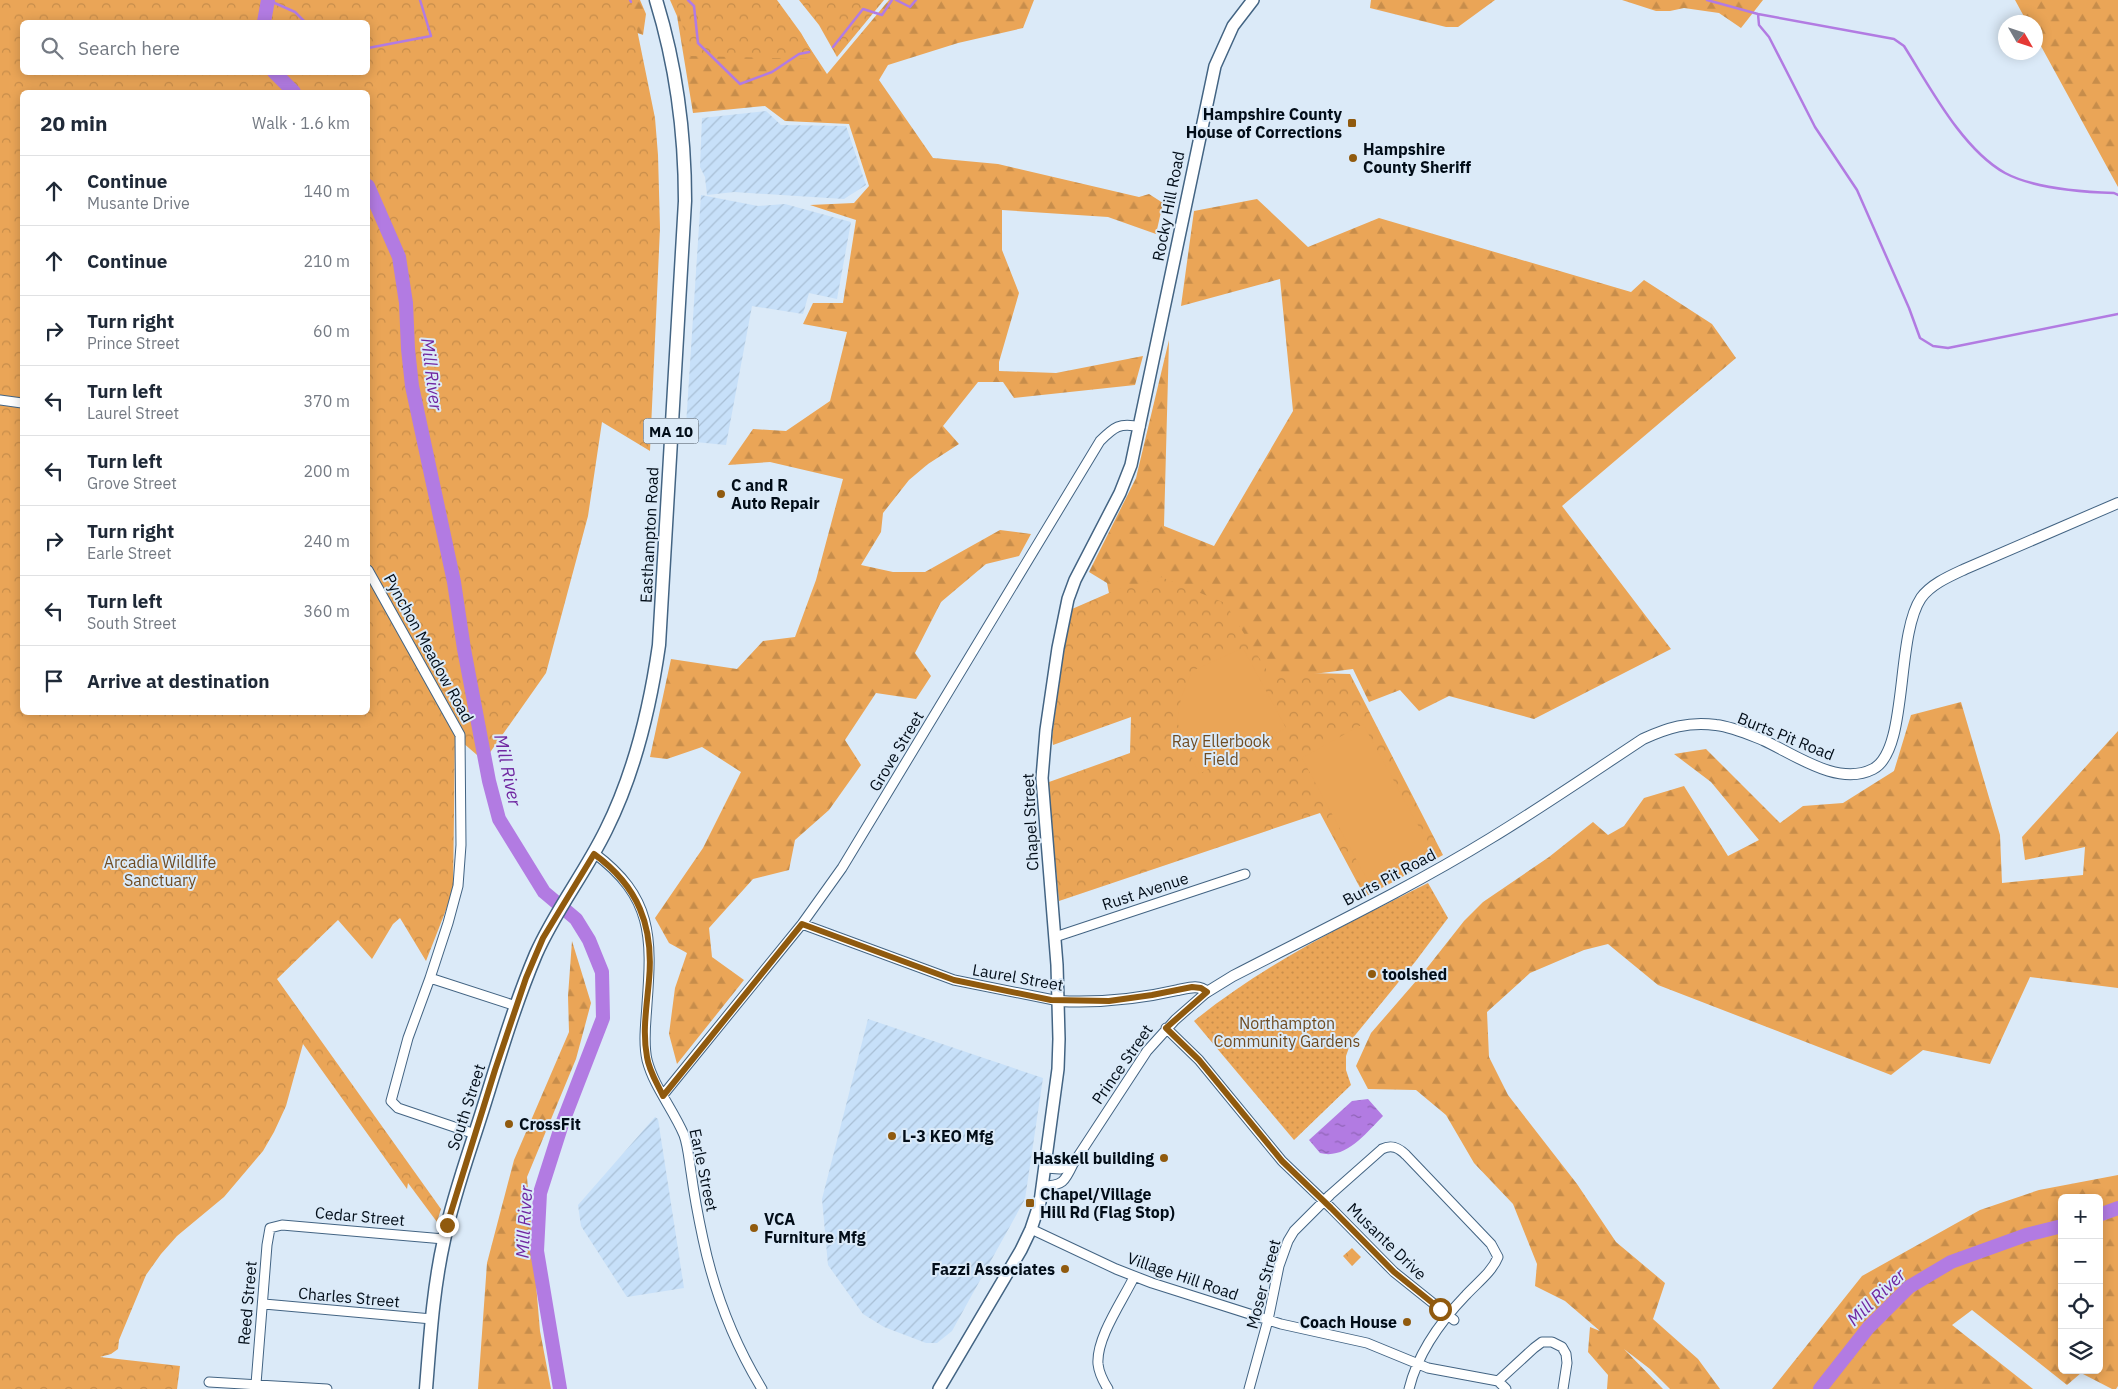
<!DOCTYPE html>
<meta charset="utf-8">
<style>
:root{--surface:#fff;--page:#f6f6f7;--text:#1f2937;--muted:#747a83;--line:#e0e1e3}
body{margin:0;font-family:"IBM Plex Sans",sans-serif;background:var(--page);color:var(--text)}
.controls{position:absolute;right:15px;bottom:15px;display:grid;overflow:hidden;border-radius:8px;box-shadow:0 2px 12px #0003}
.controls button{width:45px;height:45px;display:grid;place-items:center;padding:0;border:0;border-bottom:1px solid var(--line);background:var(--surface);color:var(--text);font:25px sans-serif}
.compass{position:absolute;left:1998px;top:15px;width:45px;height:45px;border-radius:50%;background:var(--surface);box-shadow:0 2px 12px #0003;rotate:129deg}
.stop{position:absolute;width:15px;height:15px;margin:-11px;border:4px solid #905a0e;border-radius:50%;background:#fff}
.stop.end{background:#905a0e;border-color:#fff;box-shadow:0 1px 5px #0008}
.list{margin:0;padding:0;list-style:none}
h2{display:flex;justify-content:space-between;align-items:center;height:65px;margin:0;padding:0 20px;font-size:21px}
h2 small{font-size:16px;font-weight:400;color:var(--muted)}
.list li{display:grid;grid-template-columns:32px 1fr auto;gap:15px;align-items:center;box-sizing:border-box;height:70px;padding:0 20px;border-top:1px solid var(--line)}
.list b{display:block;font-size:19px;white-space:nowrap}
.list p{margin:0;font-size:16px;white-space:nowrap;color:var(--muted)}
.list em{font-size:16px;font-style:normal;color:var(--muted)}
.icon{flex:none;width:28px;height:28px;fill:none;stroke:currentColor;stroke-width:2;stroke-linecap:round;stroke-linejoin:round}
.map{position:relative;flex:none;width:2118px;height:1389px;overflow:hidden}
.search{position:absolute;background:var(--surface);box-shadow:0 2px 12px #0003;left:20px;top:20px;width:350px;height:55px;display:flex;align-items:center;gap:12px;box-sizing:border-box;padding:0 18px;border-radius:8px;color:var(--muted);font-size:19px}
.panel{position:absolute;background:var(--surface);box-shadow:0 2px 12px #0003;left:20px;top:90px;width:350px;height:625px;border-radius:8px}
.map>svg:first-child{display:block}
.industrial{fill:url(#industrial-furrows)}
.forest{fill:url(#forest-firs);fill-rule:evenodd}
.park{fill:url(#park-crowns);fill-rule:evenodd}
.garden{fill:url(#garden-dots)}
.pitch{fill:#eaa557}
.water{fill:url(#water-ripples)}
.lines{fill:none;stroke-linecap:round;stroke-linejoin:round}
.stream{stroke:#b27be2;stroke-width:2.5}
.river{stroke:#b27be2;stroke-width:14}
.minor-casing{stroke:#436483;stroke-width:11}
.tertiary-casing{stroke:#436483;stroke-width:12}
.secondary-casing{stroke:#436483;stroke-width:14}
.primary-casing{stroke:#436483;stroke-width:15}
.minor{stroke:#fff;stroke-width:9}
.tertiary{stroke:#fff;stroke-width:10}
.secondary{stroke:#fff;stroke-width:11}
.primary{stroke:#fff;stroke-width:12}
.route{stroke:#905a0e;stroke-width:6}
.poi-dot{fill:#905a0e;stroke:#dbeaf8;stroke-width:2}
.labels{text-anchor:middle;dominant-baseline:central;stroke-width:4;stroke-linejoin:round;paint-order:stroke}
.shield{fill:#dbeaf8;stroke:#434f5b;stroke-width:1}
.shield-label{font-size:15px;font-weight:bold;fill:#020d18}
.poi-label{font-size:16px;font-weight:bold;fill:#020d18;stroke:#dbeaf8;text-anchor:start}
.street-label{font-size:16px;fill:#020d18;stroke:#dbeaf8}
.park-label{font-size:16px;fill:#6f4c22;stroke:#dbeaf8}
.water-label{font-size:18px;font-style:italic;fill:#7027a1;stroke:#dbeaf8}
</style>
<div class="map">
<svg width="2118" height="1389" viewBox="0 0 2118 1389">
<defs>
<pattern id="industrial-furrows" width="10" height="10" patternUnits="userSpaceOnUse" patternTransform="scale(1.25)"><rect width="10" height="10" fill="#c7e0f9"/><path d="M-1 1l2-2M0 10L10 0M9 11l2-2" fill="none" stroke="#a9bfd5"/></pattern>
<pattern id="forest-firs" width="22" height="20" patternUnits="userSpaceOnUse" patternTransform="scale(1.25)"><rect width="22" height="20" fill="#eaa557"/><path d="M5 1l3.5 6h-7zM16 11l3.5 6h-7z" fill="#c78d4b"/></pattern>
<pattern id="park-crowns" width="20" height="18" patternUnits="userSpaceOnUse" patternTransform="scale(1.25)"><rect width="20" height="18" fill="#eaa557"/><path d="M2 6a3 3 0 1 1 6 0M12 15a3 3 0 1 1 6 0" fill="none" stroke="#c78d4b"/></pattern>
<pattern id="garden-dots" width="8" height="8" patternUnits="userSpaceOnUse" patternTransform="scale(1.25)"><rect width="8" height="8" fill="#eaa557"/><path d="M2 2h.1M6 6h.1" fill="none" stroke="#c78d4b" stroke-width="1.8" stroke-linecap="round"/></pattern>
<pattern id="water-ripples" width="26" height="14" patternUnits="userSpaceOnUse" patternTransform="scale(1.25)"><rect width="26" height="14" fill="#b27be2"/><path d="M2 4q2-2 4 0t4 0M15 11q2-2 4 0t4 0" fill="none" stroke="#8f63b6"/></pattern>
</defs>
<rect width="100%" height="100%" fill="#dbeaf8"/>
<!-- industrial -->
<path class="industrial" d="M 766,111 L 781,125 L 846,126 L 866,185 L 844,199 L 734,192 L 707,195 L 705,177 L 700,167 L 702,118 Z
M 701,195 L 758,206 L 785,204 L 851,222 L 837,299 L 809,293 L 803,314 L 752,306 L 726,445 L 685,441 Z
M 868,1019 L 1043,1078 L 1025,1199 L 952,1331 L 937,1343 L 926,1343 L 884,1327 L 863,1314 L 828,1265 L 822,1199 Z
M 655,1117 L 658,1119 L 684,1288 L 627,1297 L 581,1226 L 578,1205 Z"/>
<!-- forest -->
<path class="forest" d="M 605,0 L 640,0 L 646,14 L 643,35 L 621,27 Z
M 670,0 L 772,0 L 800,33 L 827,74 L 889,0 L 1034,0 L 1023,28 L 958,43 L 888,65 L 879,80 L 933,158 L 998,164 L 1139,197 L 1149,194 L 1163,203 L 1156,234 L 1108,217 L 1002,210 L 1002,250 L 1019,293 L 999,362 L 999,371 L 1056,373 L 1143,356 L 1135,385 L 1014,398 L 1003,382 L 978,382 L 943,426 L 959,444 L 928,464 L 909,480 L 883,513 L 881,532 L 861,565 L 893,572 L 925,572 L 1000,530 L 1031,534 L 1019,556 L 986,564 L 941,602 L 915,653 L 931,676 L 916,699 L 876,693 L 845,740 L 861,765 L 829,810 L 795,840 L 789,870 L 753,879 L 709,928 L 712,957 L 744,980 L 677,1064 L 669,1034 L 675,988 L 687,953 L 669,943 L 655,918 L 703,848 L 741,772 L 702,747 L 667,759 L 650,757 L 671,659 L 737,669 L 763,641 L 795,637 L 816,580 L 843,479 L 770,462 L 728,465 L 753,429 L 786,431 L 830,401 L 847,332 L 803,324 L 813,303 L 843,303 L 856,220 L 810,205 L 854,203 L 869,186 L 849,124 L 785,121 L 765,106 L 693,113 L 677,16 Z
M 1371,0 L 1495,0 L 1458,27 L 1446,27 L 1370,8 Z
M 1622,0 L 1763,0 L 1741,28 L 1719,13 L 1684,8 L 1670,11 L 1656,11 Z
M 2015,0 L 2118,0 L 2118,187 L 2036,37 L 2036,22 L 2027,22 Z
M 1257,199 L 1308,247 L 1379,218 L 1631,292 L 1644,280 L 1712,324 L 1736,358 L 1562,506 L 1671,649 L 1534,719 L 1449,696 L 1419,711 L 1400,690 L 1369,702 L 1353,669 L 1266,680 L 1113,614 L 1107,583 L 1089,572 L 1136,478 L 1169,340 L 1164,526 L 1214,546 L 1293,411 L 1280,279 L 1181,306 L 1194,211 Z
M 1961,702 L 2000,835 L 2002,883 L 2083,875 L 2085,847 L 2025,860 L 2022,837 L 2118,731 L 2118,988 L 2030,977 L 1990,1064 L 1923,1050 L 1891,1075 L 1658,985 L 1608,944 L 1584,950 L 1530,973 L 1487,1012 L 1489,1057 L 1508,1095 L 1577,1184 L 1616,1242 L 1665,1283 L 1653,1319 L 1698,1359 L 1720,1389 L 1670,1389 L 1650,1369 L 1624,1349 L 1663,1389 L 1607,1389 L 1608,1375 L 1588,1352 L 1590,1327 L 1600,1331 L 1565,1301 L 1535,1286 L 1537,1264 L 1513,1204 L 1474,1163 L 1446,1115 L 1416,1090 L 1368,1089 L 1356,1066 L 1371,1033 L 1423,973 L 1464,921 L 1483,902 L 1549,857 L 1593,822 L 1608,835 L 1624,826 L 1644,798 L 1684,786 L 1728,856 L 1759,840 L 1711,782 L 1674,754 L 1706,749 L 1780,823 L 1803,806 L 1843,803 L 1894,771 L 1911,715 Z
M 572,941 L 591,1003 L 576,1059 L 527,1177 L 540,1331 L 551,1389 L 478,1389 L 487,1263 L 514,1160 L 569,1032 L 568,996 Z
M 2118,1175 L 2118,1386 L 2116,1389 L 2112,1389 L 2081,1373 L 2067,1385 L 1972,1310 L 1952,1325 L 2033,1389 L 1772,1389 L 1862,1276 L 1980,1210 L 2039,1190 ZM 2062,1198 L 2099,1198 L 2099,1370 L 2062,1370 Z"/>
<!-- park -->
<path class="park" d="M 0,0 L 631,0 L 655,118 L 658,155 L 660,228 L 650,451 L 602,422 L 588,516 L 546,673 L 484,761 L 455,736 L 453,892 L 426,961 L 400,918 L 393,924 L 372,959 L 338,920 L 277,979 L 441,1209 L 437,1222 L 408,1183 L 407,1189 L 303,1044 L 286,1106 L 274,1132 L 263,1151 L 224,1197 L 177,1236 L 161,1254 L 146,1275 L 119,1340 L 118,1349 L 111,1354 L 100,1357 L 180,1366 L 177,1389 L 0,1389 ZM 22,22 L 368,22 L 368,72 L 22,72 ZM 22,92 L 368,92 L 368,712 L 22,712 Z
M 675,0 L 777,0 L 801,33 L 816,59 L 691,56 Z
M 799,0 L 884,0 L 837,57 L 819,25 Z
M 1161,577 L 1225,603 L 1268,672 L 1350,674 L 1443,855 L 1365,897 L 1320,813 L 1059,901 L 1050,810 L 1049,782 L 1130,753 L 1131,717 L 1053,745 L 1052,737 L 1067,621 L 1072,609 L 1118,589 L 1133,587 Z
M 1352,1248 L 1361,1257 L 1352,1266 L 1343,1256 Z"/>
<!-- garden -->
<path class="garden" d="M 1428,883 L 1448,918 L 1415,962 L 1352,1039 L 1346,1056 L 1346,1070 L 1351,1085 L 1294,1140 L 1194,1021 C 1265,963 1347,924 1428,883 Z"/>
<!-- pitch -->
<path class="pitch" d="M 1243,648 L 1286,728 L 1199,774 L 1177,722 L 1181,698 L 1192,671 Z
M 1363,724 L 1432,851 L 1370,885 L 1302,758 Z"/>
<!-- water -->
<path class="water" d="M 1368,1099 L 1383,1116 C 1366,1133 1346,1160 1320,1153 L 1309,1140 L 1352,1101 Z"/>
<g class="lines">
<!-- stream -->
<path class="stream" d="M 268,0 L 295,12 L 305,22
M 630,0 L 631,2
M 688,0 L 694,6 L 698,43 L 740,84 L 772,72 L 799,54 L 809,52
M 896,0 L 910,7 L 916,0
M 1707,0 L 1758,14 L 1894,39 L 1904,46 C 1930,87 1962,149 2005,173 C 2033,188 2082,192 2114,193 L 2118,195
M 1758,14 L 1759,25 L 1769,37 L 1815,127 L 1857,190 L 1909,308 L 1920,338 L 1933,346 L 1948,348 L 2118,314
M 833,47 L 863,9 L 882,15 L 892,0
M 368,48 L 431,36 L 420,0"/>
<!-- river -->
<path class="river" d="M 264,22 L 268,0
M 274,72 L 294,92
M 368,186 L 399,257 L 406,303 L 408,349 L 412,386 L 454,582 L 464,649 L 489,781 L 499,819 L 544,892 L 576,919 L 589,940 L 602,972 L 603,1018 L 562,1124 L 540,1193 L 537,1251 L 560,1389
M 2099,1215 L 2118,1208
M 1820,1389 L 1868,1328 L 1909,1287 L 1951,1262 L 2026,1235 L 2062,1226"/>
<defs>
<path id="minor" d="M 0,400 L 22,403
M 368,570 L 460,735 L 461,845 L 458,886 L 448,923 L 430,978
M 594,853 C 653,897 652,937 647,1004 C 646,1022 643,1042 647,1060 C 654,1087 673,1109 684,1135 C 688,1146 689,1160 691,1172 C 694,1194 698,1216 703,1239 C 714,1291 734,1343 762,1389
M 802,924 L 954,980 L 1059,1001
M 1055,937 L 1245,874
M 1166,1028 L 1199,1060 L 1282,1161 L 1331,1208 L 1394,1272 L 1454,1320
M 663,1095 L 802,924 L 842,868 L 1100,441 C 1114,427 1120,422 1140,427
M 475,1134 L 398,1108 L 391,1101 L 408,1038 L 430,978 L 516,1006
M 1045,1168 L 1060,1169 L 1073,1164
M 1043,1186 C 1063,1186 1065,1181 1073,1164 L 1147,1051 L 1175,1020 L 1207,992
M 1031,1229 L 1116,1269 L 1152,1283 L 1281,1324 L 1367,1343 L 1428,1368 L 1498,1381
M 264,1304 L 432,1319
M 209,1382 L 327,1389
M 256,1384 L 267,1245 L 270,1228 L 282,1225 L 444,1239
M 1108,1389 C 1103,1381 1099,1373 1098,1364 C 1096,1338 1123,1300 1134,1277
M 1249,1389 L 1268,1320 L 1279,1266 L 1288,1241 L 1294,1231 L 1330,1195 L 1382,1149 C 1392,1144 1399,1148 1406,1155 L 1491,1244 L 1498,1257 C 1492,1272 1477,1283 1466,1295 C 1440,1322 1418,1352 1409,1389
M 1506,1389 L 1498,1381 L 1534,1348 L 1542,1342 L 1552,1342 L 1562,1347 L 1566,1354 L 1567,1363 L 1563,1389"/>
<path id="tertiary" d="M 1059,1001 C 1099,1003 1139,999 1178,990 C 1188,988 1199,984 1207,992 L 1233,976 C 1320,931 1408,889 1491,838 C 1542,807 1593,772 1643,739 C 1667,728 1689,721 1716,725 C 1733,727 1748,734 1763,740 C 1794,754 1838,787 1873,769 C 1909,751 1895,637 1921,598 C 1931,584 1950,576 1965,569 L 2118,503"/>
<path id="secondary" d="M 939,1389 L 1021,1250 L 1031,1229 L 1040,1202 L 1058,1069 L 1059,1039 L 1057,965 L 1042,778 L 1046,730 L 1058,648 L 1068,599 L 1075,580 L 1120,493 L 1131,465 L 1215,66 L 1233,26 L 1253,0"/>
<path id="primary" d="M 426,1389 C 430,1339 433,1289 444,1240 C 453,1197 468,1156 481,1115 C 498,1061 514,1006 536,954 C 555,911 585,873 606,830 C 635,772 650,708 659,645 L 685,201 C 685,133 676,65 656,0"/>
</defs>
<!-- minor casing -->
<use href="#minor" class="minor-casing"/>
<!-- tertiary casing -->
<use href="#tertiary" class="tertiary-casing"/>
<!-- secondary casing -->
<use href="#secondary" class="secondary-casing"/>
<!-- primary casing -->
<use href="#primary" class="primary-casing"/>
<!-- minor -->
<use href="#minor" class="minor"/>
<!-- tertiary -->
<use href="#tertiary" class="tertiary"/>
<!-- secondary -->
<use href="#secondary" class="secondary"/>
<!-- primary -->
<use href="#primary" class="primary"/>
</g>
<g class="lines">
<!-- route -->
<path class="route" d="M 447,1225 L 495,1070 L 526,978 L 543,938 L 594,854 C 638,886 654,926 649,980 C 647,1005 642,1031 647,1057 C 649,1071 657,1083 663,1096 L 802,924 L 954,980 L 1051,1000 L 1109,1001 L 1152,995 L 1192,987 L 1201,988 L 1207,992 L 1166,1028 L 1199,1060 L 1282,1161 L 1331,1208 L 1394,1272 L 1440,1309"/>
</g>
<!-- markers -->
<g class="poi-dot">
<rect x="1347" y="118" width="10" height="10" rx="2.5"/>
<circle cx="1353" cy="158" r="5"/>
<circle cx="721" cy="494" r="5"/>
<circle cx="1372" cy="974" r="5"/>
<circle cx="509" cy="1124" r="5"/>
<circle cx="892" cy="1136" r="5"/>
<circle cx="1164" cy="1158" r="5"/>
<rect x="1025" y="1198" width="10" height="10" rx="2.5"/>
<circle cx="754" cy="1228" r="5"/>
<circle cx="1065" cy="1269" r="5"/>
<circle cx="1407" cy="1322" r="5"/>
</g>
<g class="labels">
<!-- shield labels -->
<rect class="shield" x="643.5" y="418.5" width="55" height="25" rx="4"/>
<g class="shield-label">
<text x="671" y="431">MA 10</text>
</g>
<!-- poi labels -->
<g class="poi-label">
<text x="1342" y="114" text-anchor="end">Hampshire County<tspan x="1342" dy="18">House of Corrections</tspan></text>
<text x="1363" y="149">Hampshire<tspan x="1363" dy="18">County Sheriff</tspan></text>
<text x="731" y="485">C and R<tspan x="731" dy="18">Auto Repair</tspan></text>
<text x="1382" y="974">toolshed</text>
<text x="519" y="1124">CrossFit</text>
<text x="902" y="1136">L-3 KEO Mfg</text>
<text x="1154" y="1158" text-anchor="end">Haskell building</text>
<text x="1040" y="1194">Chapel/Village<tspan x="1040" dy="18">Hill Rd (Flag Stop)</tspan></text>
<text x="764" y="1219">VCA<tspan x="764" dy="18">Furniture Mfg</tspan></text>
<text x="1055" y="1269" text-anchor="end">Fazzi Associates</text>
<text x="1397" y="1322" text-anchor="end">Coach House</text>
</g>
<!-- street labels -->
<g class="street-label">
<text transform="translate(1168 206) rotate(-79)">Rocky Hill Road</text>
<text transform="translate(649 535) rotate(-87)">Easthampton Road</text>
<text transform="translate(429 648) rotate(61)">Pynchon Meadow Road</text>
<text transform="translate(1786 736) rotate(22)">Burts Pit Road</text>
<text transform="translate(896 751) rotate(-59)">Grove Street</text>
<text transform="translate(1030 822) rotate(-93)">Chapel Street</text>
<text transform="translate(1389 877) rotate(-28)">Burts Pit Road</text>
<text transform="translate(1145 891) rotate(-18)">Rust Avenue</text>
<text transform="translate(1018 977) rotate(10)">Laurel Street</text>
<text transform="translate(1122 1064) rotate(-55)">Prince Street</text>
<text transform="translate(466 1107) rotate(-72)">South Street</text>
<text transform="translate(704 1170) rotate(78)">Earle Street</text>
<text transform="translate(360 1216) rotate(5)">Cedar Street</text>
<text transform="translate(1387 1241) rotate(44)">Musante Drive</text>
<text transform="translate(1183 1276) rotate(19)">Village Hill Road</text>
<text transform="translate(1263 1284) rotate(-75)">Moser Street</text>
<text transform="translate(349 1297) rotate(5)">Charles Street</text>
<text transform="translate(247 1303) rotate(-85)">Reed Street</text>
</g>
<!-- park labels -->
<g class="park-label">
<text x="1221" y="741">Ray Ellerbook<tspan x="1221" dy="18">Field</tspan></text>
<text x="160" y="862">Arcadia Wildlife<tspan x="160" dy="18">Sanctuary</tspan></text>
<text x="1287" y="1023">Northampton<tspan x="1287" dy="18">Community Gardens</tspan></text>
</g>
<!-- water labels -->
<g class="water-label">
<text transform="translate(432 374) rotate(83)">Mill River</text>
<text transform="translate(508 770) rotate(78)">Mill River</text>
<text transform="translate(524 1222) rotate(-87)">Mill River</text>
<text transform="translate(1876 1297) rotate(-44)">Mill River</text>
</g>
</g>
</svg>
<div class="controls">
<button>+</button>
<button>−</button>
<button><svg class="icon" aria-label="locate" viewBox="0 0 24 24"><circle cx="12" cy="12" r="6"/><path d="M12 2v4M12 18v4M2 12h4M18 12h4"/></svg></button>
<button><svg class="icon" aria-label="layers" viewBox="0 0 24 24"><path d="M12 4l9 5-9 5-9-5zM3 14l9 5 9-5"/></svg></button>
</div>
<svg class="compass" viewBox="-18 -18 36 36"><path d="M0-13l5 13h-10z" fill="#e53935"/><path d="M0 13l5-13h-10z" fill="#747a83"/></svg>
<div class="stop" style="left:1440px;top:1309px"></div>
<div class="stop end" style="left:447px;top:1225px"></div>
<div class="search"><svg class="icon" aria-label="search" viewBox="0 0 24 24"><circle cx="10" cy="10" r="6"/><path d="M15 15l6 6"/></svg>Search here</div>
<section class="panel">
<h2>20 min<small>Walk · 1.6 km</small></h2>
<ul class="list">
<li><svg class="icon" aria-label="ahead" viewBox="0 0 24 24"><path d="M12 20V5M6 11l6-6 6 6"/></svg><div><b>Continue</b><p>Musante Drive</p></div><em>140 m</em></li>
<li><svg class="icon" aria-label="ahead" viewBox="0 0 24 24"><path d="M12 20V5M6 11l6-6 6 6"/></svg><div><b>Continue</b></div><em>210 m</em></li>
<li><svg class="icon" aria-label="right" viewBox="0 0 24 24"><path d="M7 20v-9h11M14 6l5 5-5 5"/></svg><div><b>Turn right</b><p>Prince Street</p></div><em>60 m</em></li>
<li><svg class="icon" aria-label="left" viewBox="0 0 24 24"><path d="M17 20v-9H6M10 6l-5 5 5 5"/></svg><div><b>Turn left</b><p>Laurel Street</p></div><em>370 m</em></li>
<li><svg class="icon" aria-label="left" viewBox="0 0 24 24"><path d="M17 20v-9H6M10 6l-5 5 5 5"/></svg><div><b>Turn left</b><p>Grove Street</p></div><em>200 m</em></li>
<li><svg class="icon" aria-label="right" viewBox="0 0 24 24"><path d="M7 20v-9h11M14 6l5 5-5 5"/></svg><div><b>Turn right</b><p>Earle Street</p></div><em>240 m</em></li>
<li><svg class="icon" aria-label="left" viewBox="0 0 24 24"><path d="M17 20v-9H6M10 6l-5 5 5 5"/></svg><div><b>Turn left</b><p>South Street</p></div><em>360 m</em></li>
<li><svg class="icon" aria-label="arrive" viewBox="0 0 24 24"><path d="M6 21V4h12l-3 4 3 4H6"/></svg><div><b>Arrive at destination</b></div></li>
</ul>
</section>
</div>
